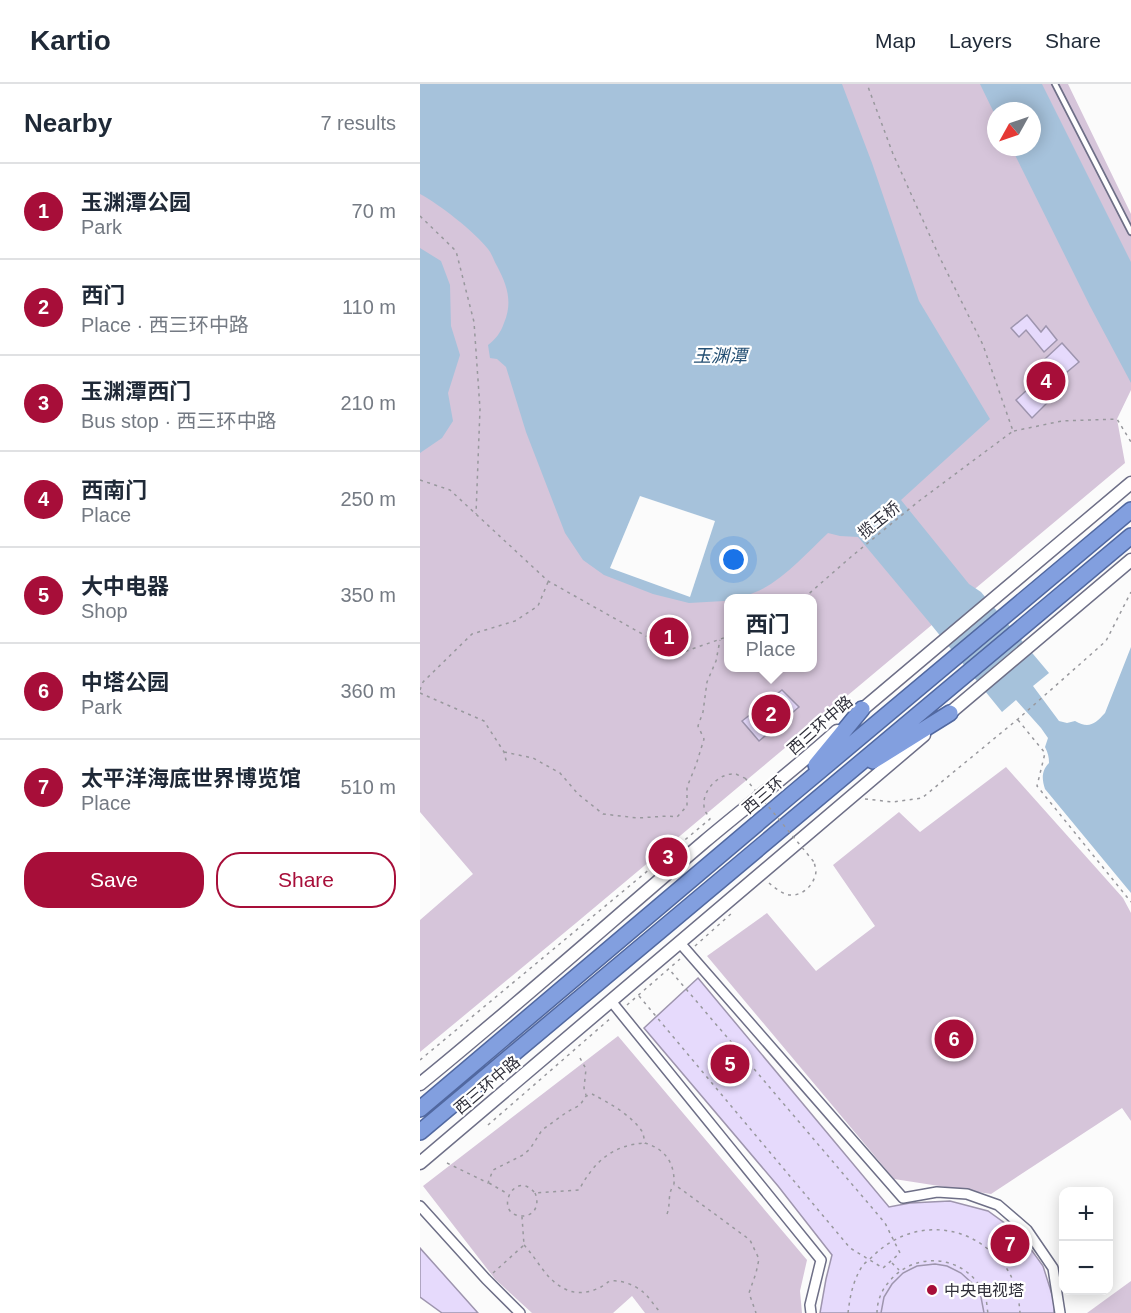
<!DOCTYPE html>
<meta charset="utf-8">
<style>
:root{--surface:#fff;--page:#f2f2f3;--text:#1f2937;--muted:#747a83;--line:#e0e1e3;--accent:#a70e39}
body{margin:0;font-family:Arial,"Noto Sans SC",sans-serif;background:var(--page);color:var(--text)}
.controls{position:absolute;right:18px;bottom:18px;display:grid;overflow:hidden;border-radius:12px;box-shadow:0 3px 15px #0003}
.controls button{width:54px;height:54px;display:grid;place-items:center;padding:0;border:0;border-bottom:2px solid var(--line);background:var(--surface);color:var(--text);font:30px sans-serif}
.compass{position:absolute;left:567px;top:18px;width:54px;height:54px;border-radius:50%;background:var(--surface);box-shadow:0 3px 15px #0003;rotate:230deg}
.you{position:absolute;left:314px;top:476px;width:21px;height:21px;margin:-15px;border:4px solid #fff;border-radius:50%;background:#1a73e8;box-shadow:0 0 0 9px #1a73e833}
.badge{display:grid;place-items:center;width:39px;height:39px;border-radius:50%;background:var(--accent);color:#fff;font-size:20px;font-weight:700}
.pin{position:absolute;translate:-50% -50%;border:3px solid #fff;box-shadow:0 2px 6px #0006}
.popup{position:absolute;left:304px;top:510px;width:93px;height:78px;box-sizing:border-box;display:grid;place-content:center;border-radius:12px;background:var(--surface);filter:drop-shadow(0 2px 4px #0005);font-size:20px;white-space:nowrap;color:var(--muted)}
.popup b{font-size:22px;color:var(--text)}
.popup::after{content:'';position:absolute;left:50%;top:100%;margin-left:-12px;border:12px solid transparent;border-top-color:var(--surface)}
.list{margin:0;padding:0;list-style:none}
h2{display:flex;justify-content:space-between;align-items:center;height:78px;margin:0;padding:0 24px;font-size:26px}
h2 small{font-size:20px;font-weight:400;color:var(--muted)}
.list li{display:grid;grid-template-columns:39px 1fr auto;gap:18px;align-items:center;box-sizing:border-box;height:96px;padding:0 24px;border-top:2px solid var(--line)}
.list b{display:block;font-size:22px;white-space:nowrap}
.list p{margin:0;font-size:20px;white-space:nowrap;color:var(--muted)}
.list em{font-size:20px;font-style:normal;color:var(--muted)}
.actions{display:flex;gap:12px;padding:18px 24px}
.actions a{flex:1;padding:14px 0;border:2px solid var(--accent);border-radius:24px;text-align:center;font-size:21px;color:var(--accent)}
.actions .main{background:var(--accent);color:#fff}
.map{position:relative;flex:none;width:711px;height:1229px;overflow:hidden}
header{display:flex;align-items:center;gap:36px;box-sizing:border-box;height:84px;padding:0 30px;background:var(--surface);border-bottom:2px solid var(--line)}
header strong{font-size:28px}
nav{display:flex;gap:33px;margin-inline-start:auto;font-size:21px}
main{display:flex}
aside{flex:1;background:var(--surface)}
.map>svg:first-child{display:block}
.green{fill:#d6c5da;fill-rule:evenodd}
.water{fill:#a6c2db}
.pier{fill:#fbfbfb}
.building{fill:#e6dafc;stroke:#9e95ae;stroke-width:1.5}
.lines{fill:none;stroke-linecap:round;stroke-linejoin:round}
.service-casing{stroke:#6e6f87;stroke-width:8}
.minor-casing{stroke:#6e6f87;stroke-width:12}
.tertiary-casing{stroke:#6e6f87;stroke-width:15}
.trunk-casing{stroke:#5168a0;stroke-width:18}
.path{stroke:#98989d;stroke-width:1.5;stroke-dasharray:3 4.5;stroke-linecap:butt}
.service{stroke:#fff;stroke-width:4.5}
.minor{stroke:#fff;stroke-width:9}
.tertiary{stroke:#fff;stroke-width:12}
.trunk{stroke:#829fdf;stroke-width:15}
.path-bridge{stroke:#98989d;stroke-width:1.5;stroke-dasharray:3 4.5;stroke-linecap:butt}
.poi-dot{fill:#a70e39;stroke:#fff;stroke-width:2}
.labels{text-anchor:middle;dominant-baseline:central;stroke-width:4.5;stroke-linejoin:round;paint-order:stroke}
.street-label{font-size:16px;fill:#2f2f3a;stroke:#fff}
.poi-label{font-size:16px;fill:#2f2f3a;stroke:#fff;text-anchor:start}
.water-label{font-size:18px;font-style:italic;fill:#244f73;stroke:#fff}
</style>
<header>
<strong>Kartio</strong>
<nav><a>Map</a><a>Layers</a><a>Share</a></nav>
</header>
<main>
<aside>
<h2>Nearby<small>7 results</small></h2>
<ul class="list">
<li><span class="badge">1</span><div><b>玉渊潭公园</b><p>Park</p></div><em>70 m</em></li>
<li><span class="badge">2</span><div><b>西门</b><p>Place · 西三环中路</p></div><em>110 m</em></li>
<li><span class="badge">3</span><div><b>玉渊潭西门</b><p>Bus stop · 西三环中路</p></div><em>210 m</em></li>
<li><span class="badge">4</span><div><b>西南门</b><p>Place</p></div><em>250 m</em></li>
<li><span class="badge">5</span><div><b>大中电器</b><p>Shop</p></div><em>350 m</em></li>
<li><span class="badge">6</span><div><b>中塔公园</b><p>Park</p></div><em>360 m</em></li>
<li><span class="badge">7</span><div><b>太平洋海底世界博览馆</b><p>Place</p></div><em>510 m</em></li>
</ul>
<div class="actions"><a class="main">Save</a><a>Share</a></div>
</aside>
<div class="map">
<svg width="711" height="1229" viewBox="0 0 711 1229">
<rect width="100%" height="100%" fill="#fbfbfb"/>
<!-- green -->
<path class="green" d="M 0,0 L 648,0 L 711,130 L 711,306 L 697,335 L 705,379 L 156,839 L 0,968 L 0,836 L 53,790 L 0,728 ZM 576,27 L 612,27 L 612,63 L 576,63 ZM 309,514 L 393,514 L 393,584 L 309,584 Z
M 586,683 L 703,814 L 711,829 L 711,1037 L 702,1024 L 571,1110 L 474,1095 L 287,872 L 347,829 L 396,887 L 455,842 L 413,781 L 479,728 L 500,748 Z
M 198,952 L 387,1176 L 380,1207 L 382,1229 L 225,1229 L 212,1212 L 193,1229 L 112,1229 L 75,1195 L 3,1102 Z
M 711,1197 L 711,1229 L 667,1229 Z"/>
<!-- water -->
<path class="water" d="M 0,0 L 422,0 L 452,79 L 499,217 L 570,335 L 481,416 L 549,500 L 561,508 L 629,589 L 613,602 L 639,637 L 647,639 L 655,637 C 669,645 675,640 685,629 L 711,563 L 711,809 L 625,705 C 622,696 621,687 629,679 C 629,673 628,669 625,663 L 628,654 L 621,644 L 596,616 L 582,628 L 509,538 L 438,453 L 420,452 L 408,449 C 381,474 349,514 309,514 L 309,516 L 304,517 L 269,519 L 233,510 L 184,491 L 163,476 L 145,449 L 106,348 L 86,283 L 77,275 L 70,274 L 68,261 C 76,255 81,248 84,239 C 93,218 87,201 77,182 C 74,177 72,170 68,165 C 55,148 19,120 0,110 Z
M 560,0 L 622,0 L 711,178 L 711,299 L 670,222 L 591,63 L 612,63 L 612,27 L 576,27 L 576,33 Z
M 0,164 L 21,177 L 30,201 L 31,242 L 40,271 L 28,309 L 33,337 L 22,354 L 0,369 Z"/>
<!-- pier -->
<path class="pier" d="M 220,412 L 295,437 L 270,513 L 190,484 Z"/>
<!-- building -->
<path class="building" d="M 607,231 L 621,248 L 626,242 L 637,256 L 624,268 L 606,246 L 599,253 L 591,244 Z
M 642,259 L 659,278 L 634,299 L 639,307 L 612,334 L 596,316 L 618,296 L 612,287 Z
M 362,606 L 379,623 L 339,657 L 322,637 Z
M 278,894 L 469,1123 L 490,1119 L 530,1117 L 568,1127 L 600,1150 L 623,1182 L 635,1220 L 634,1229 L 400,1229 L 406,1195 L 412,1171 L 358,1102 L 224,944 Z
M 0,1164 L 58,1229 L 22,1229 L 0,1213 Z
M 515,1180 L 527,1182 L 541,1189 L 553,1200 L 561,1213 L 564,1229 L 461,1229 L 464,1213 L 472,1200 L 483,1189 L 497,1182 Z"/>
<g class="lines">
<defs>
<path id="service" d="M 635,0 L 711,148"/>
<path id="minor" d="M 260,859 L 483,1114 L 517,1108 L 547,1110 L 578,1121 L 607,1146 L 633,1184 L 640,1229
M 191,917 L 401,1176 L 390,1221 L 391,1229
M 0,1122 L 66,1195 L 100,1229"/>
<path id="tertiary" d="M 437,630 L 711,399
M 524,634 L 711,476
M 0,1000 C 97,921 189,839 284,758 C 328,721 374,686 417,647
M 0,1079 L 504,651"/>
<path id="trunk" d="M 453,677 L 530,629
M 396,681 L 442,625
M 0,1025 L 371,711 L 711,426
M 0,1048 L 711,452"/>
</defs>
<!-- service casing -->
<use href="#service" class="service-casing"/>
<!-- minor casing -->
<use href="#minor" class="minor-casing"/>
<!-- tertiary casing -->
<use href="#tertiary" class="tertiary-casing"/>
<!-- trunk casing -->
<use href="#trunk" class="trunk-casing"/>
<!-- path -->
<path class="path" d="M 0,132 L 36,167 L 54,238 L 60,325 L 56,430
M 594,347 L 642,337 L 697,335 L 711,358
M 0,396 L 30,406 L 128,497 L 258,570 L 309,552
M 384,514 L 432,472 L 499,417 L 593,347 L 563,261 L 520,174 L 473,70 L 447,0
M 0,606 L 3,598 L 52,550 L 95,537 L 118,522 L 128,498
M 0,609 L 64,637 L 84,668 L 87,680
M 598,636 L 625,669 L 617,702 L 711,818
M 84,668 L 113,674 L 140,689 L 158,710 L 183,730 L 218,734 L 248,732 L 257,733 L 267,722 L 267,703 L 276,681 L 284,655 L 278,642 L 283,628 L 287,598 L 296,577 L 300,556
M 445,715 L 473,718 L 502,714 L 598,635 L 686,557 L 711,508
M 349,799 C 355,804 362,810 370,811 C 381,812 392,803 395,792 C 397,788 395,782 394,778
M 275,862 L 312,829
M 219,912 L 430,1164 L 463,1184 L 480,1169 L 465,1139 L 249,885
M 207,921 L 260,875
M 160,974 L 166,985 L 164,1004 L 166,1011
M 0,976 L 290,735 C 288,731 284,727 284,722 C 282,706 300,688 316,690 C 316,690 324,694 325,694
M 68,1041 L 192,933
M 27,1079 L 68,1099 L 73,1086 L 103,1071 L 110,1065 L 122,1046 L 147,1028 L 160,1021 L 166,1012 L 172,1010 C 188,1018 214,1033 223,1049 C 223,1050 225,1058 225,1059 C 245,1065 255,1079 254,1100 L 330,1156 L 339,1175 L 336,1189 L 329,1209 L 336,1229
M 69,1099 L 88,1110
M 115,1109 C 120,1120 115,1133 101,1132 C 73,1130 94,1084 115,1109 L 159,1106 C 174,1078 192,1061 225,1059
M 247,1130 C 251,1120 247,1109 254,1101
M 104,1161 C 118,1176 126,1196 145,1205 C 157,1211 169,1209 181,1203 C 183,1202 186,1200 188,1198 C 198,1194 215,1201 223,1208 C 230,1214 235,1223 241,1229
M 472,1179 L 479,1186
M 73,1189 L 104,1161 L 102,1133
M 428,1229 C 430,1212 433,1196 443,1181 C 446,1178 450,1175 453,1172 C 489,1136 545,1137 578,1175 C 581,1178 585,1182 587,1185 C 596,1199 599,1214 600,1229
M 457,1229 C 457,1218 461,1207 468,1199 C 495,1164 551,1171 566,1215 C 567,1219 567,1225 568,1229"/>
<!-- service -->
<use href="#service" class="service"/>
<!-- minor -->
<use href="#minor" class="minor"/>
<!-- tertiary -->
<use href="#tertiary" class="tertiary"/>
<!-- trunk -->
<use href="#trunk" class="trunk"/>
<!-- path-bridge -->
<path class="path-bridge" d="M 325,694 L 394,778"/>
</g>
<!-- markers -->
<circle class="poi-dot" cx="512" cy="1206" r="6"/>
<g class="labels">
<!-- street labels -->
<g class="street-label">
<text transform="translate(459 436) rotate(-39)">揽玉桥</text>
<text transform="translate(400 641) rotate(-41)">西三环中路</text>
<text transform="translate(343 711) rotate(-40)">西三环</text>
<text transform="translate(67 1001) rotate(-40)">西三环中路</text>
</g>
<!-- poi labels -->
<g class="poi-label">
<text x="524" y="1206">中央电视塔</text>
</g>
<!-- water labels -->
<g class="water-label">
<text x="300" y="272">玉渊潭</text>
</g>
</g>
</svg>
<div class="controls">
<button>+</button>
<button>−</button>
</div>
<svg class="compass" viewBox="-18 -18 36 36"><path d="M0-13l5 13h-10z" fill="#e53935"/><path d="M0 13l5-13h-10z" fill="#747a83"/></svg>
<div class="you"></div>
<div class="pin badge" style="left:249px;top:553px">1</div>
<div class="pin badge" style="left:351px;top:630px">2</div>
<div class="popup"><b>西门</b>Place</div>
<div class="pin badge" style="left:248px;top:773px">3</div>
<div class="pin badge" style="left:626px;top:297px">4</div>
<div class="pin badge" style="left:310px;top:980px">5</div>
<div class="pin badge" style="left:534px;top:955px">6</div>
<div class="pin badge" style="left:590px;top:1160px">7</div>
</div>
</main>
